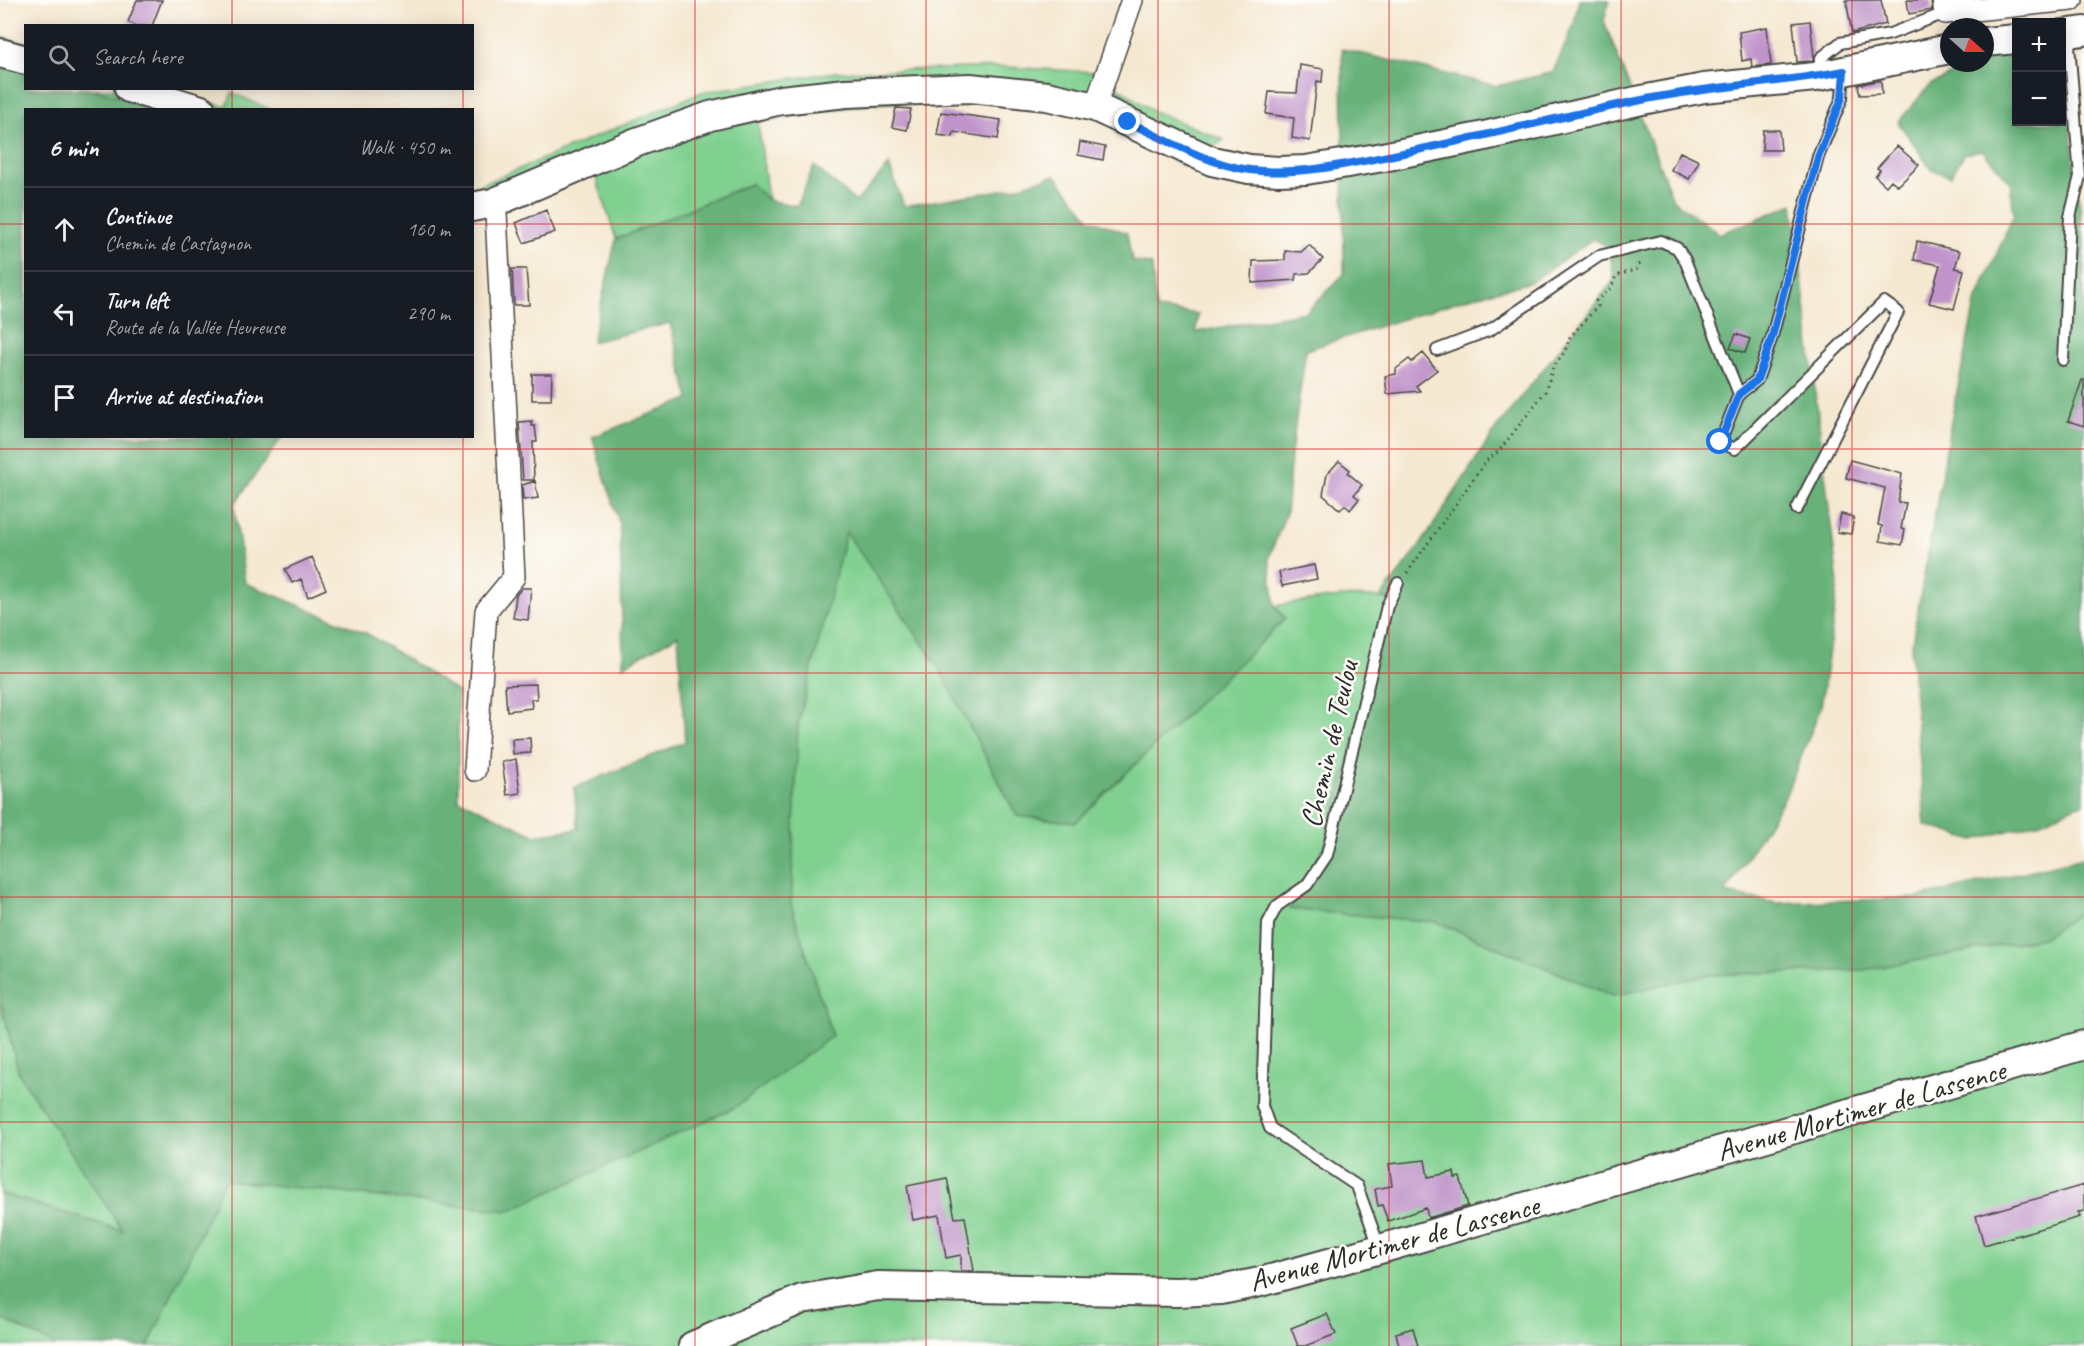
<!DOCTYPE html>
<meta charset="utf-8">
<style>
:root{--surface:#171b24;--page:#242831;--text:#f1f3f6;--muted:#9ea1a6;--line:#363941}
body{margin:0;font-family:Caveat,sans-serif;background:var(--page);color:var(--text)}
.controls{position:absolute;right:18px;top:18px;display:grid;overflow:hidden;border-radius:0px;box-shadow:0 3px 15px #0003}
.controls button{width:54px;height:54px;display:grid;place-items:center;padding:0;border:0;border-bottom:2px solid var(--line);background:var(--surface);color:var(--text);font:30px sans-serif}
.compass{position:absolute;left:1940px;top:18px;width:54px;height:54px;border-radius:50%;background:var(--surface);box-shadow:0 3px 15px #0003;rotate:111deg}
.stop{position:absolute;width:18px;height:18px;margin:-14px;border:4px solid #1a73e8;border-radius:50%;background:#fff}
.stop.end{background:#1a73e8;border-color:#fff;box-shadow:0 2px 6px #0008}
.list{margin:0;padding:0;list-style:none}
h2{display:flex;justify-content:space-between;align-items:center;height:78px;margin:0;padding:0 24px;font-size:26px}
h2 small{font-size:20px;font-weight:400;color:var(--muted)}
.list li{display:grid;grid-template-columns:39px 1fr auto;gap:18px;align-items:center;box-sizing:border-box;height:84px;padding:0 24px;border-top:2px solid var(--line)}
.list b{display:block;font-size:22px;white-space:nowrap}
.list p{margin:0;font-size:20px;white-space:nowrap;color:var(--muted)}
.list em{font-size:20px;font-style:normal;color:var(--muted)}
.icon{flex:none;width:33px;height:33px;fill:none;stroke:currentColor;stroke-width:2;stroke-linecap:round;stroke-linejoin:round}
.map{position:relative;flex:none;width:2084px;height:1346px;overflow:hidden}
.search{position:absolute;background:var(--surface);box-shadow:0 3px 15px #0003;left:24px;top:24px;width:450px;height:66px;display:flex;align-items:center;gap:15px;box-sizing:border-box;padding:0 21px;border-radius:0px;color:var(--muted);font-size:22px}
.panel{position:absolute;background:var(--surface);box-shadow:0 3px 15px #0003;left:24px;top:108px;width:450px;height:330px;border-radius:0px}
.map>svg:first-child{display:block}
.green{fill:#80d090;stroke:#567e5e;stroke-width:1.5}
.forest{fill:#68b27a;stroke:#4a6e52;stroke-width:1.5}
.building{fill:#c094ca}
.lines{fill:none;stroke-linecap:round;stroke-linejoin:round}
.lane-casing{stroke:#494744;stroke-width:14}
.street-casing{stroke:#494744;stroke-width:24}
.secondary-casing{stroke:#494744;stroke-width:32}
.path{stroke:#494744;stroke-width:3;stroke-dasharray:1.5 4.5;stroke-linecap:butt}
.lane{stroke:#fff;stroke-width:10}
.street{stroke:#fff;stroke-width:21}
.secondary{stroke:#fff;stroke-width:28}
.route{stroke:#1a73e8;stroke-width:8}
.grid{fill:none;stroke:#d62828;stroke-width:1.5;stroke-opacity:0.55}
.labels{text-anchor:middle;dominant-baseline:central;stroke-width:5;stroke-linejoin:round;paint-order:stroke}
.street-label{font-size:30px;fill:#2b2b2b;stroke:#fdfcf7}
</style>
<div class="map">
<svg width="2084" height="1346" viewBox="0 0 2084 1346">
<rect width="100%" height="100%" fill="#fdfcf7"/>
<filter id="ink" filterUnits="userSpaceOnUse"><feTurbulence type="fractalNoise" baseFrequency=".0167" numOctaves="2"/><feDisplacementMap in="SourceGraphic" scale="12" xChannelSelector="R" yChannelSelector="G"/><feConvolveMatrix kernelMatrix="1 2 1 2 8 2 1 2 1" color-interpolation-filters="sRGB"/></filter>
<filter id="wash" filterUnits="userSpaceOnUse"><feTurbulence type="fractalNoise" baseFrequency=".008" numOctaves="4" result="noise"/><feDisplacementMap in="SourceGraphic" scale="24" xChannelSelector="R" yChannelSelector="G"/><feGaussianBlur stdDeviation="1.35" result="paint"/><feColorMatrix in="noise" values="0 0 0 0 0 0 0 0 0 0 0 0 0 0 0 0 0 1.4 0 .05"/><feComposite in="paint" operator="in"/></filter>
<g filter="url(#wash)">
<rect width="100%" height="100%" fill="#f5e8d1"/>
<!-- green -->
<path class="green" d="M 1004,67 L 1095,72 L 1153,111 L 1224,140 L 1184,166 L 1104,119 L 999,98 L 872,104 L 758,122 L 768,200 L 751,184 L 616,239 L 594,171 L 473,215 L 473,188 L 702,92 L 836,72 Z
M 91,89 L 166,89 L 226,107 L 232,93 L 270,109 L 173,109 Z
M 846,531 L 938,666 L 1017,816 L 1076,822 L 1285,618 L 1275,606 C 1316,600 1356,591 1397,601 L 1383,631 L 1326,843 L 1290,909 L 1437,922 L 1613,996 L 1707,975 L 1863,970 L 2042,938 L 2084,910 L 2084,1346 L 736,1346 L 733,1339 L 720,1346 L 148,1346 L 225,1180 L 508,1211 L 832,1036 L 791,905 L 798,724 Z
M 0,999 L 19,1074 L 124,1231 L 0,1193 Z
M 0,1318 L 57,1346 L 0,1346 Z"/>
<!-- forest -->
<path class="forest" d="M 1579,0 L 1609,0 L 1604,21 L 1673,200 L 1720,234 L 1793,204 L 1838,584 L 1821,707 L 1785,797 L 1725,893 L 1777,903 L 1915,898 L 2084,858 L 2084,910 L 2042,938 L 1863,970 L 1707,975 L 1613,996 L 1437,922 L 1289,909 L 1326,843 L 1383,631 L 1397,602 L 1381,597 L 1419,547 L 1495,430 L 1614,280 L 1609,247 L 1593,239 L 1531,282 L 1465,299 L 1306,350 L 1291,454 L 1286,513 L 1269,558 L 1275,606 L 1285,619 L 1076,822 L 1017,816 L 938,666 L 846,532 L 798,724 L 791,905 L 832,1036 L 734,1108 L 508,1211 L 225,1180 L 148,1346 L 57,1346 L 0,1318 L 0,1193 L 123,1231 L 19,1074 L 0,999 L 0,37 L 25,43 L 26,88 L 91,89 L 173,109 L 26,110 L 26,436 L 282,437 L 234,505 L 245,583 L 366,633 L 458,692 L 458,799 L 534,835 L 578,829 L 574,788 L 685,742 L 678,635 L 623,666 L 620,525 L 592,437 L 689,399 L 670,323 L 592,342 L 616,239 L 751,184 L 768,200 L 797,206 L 814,166 L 856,202 L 889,165 L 904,206 L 1014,188 L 1055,175 L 1090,219 L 1127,233 L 1132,261 L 1152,265 L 1156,309 L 1198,314 L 1196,332 L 1306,312 L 1344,274 L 1342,49 L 1497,86 L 1553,72 L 1574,24 Z
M 2016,54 L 2016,122 L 2062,122 L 2062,58 L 2084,242 L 2084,803 L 2041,822 L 1974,840 L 1925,825 L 1911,649 L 1952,416 L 1975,304 L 2014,214 L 2010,182 L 1982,150 L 1964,154 L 1951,176 L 1932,170 L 1898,122 L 1931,84 L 1973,63 L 1985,63 L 1985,57 Z"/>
<g id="blocks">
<!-- building -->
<path class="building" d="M 137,0 L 162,0 L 152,26 L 137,26 L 128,22 Z
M 1846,0 L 1881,0 L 1886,24 L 1852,33 Z
M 1907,0 L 1931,0 L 1932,10 L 1909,14 Z
M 1810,21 L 1814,57 L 1812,61 L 1797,62 L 1793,23 Z
M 1767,27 L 1771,65 L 1752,67 L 1751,59 L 1742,61 L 1739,32 Z
M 1300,65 L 1323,69 L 1322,82 L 1317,81 L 1310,141 L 1292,138 L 1294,118 L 1266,114 L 1269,92 L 1297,93 Z
M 1876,81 L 1881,81 L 1882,94 L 1860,95 L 1858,85 Z
M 896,108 L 911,109 L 907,130 L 892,127 Z
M 941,112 L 1001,120 L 998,139 L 954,132 L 953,137 L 937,135 Z
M 1763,130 L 1779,130 L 1781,150 L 1762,150 Z
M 1080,142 L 1105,147 L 1103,160 L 1078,155 Z
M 1897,146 L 1919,165 L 1898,186 L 1891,180 L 1886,186 L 1875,176 L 1880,170 L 1877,168 Z
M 1680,152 L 1699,161 L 1689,179 L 1671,170 Z
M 546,210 L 555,232 L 524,243 L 516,223 Z
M 1917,241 L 1960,251 L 1955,268 L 1964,270 L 1954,309 L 1929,303 L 1940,265 L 1914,260 Z
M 1309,245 L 1323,259 L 1309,273 L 1296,274 L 1296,280 L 1252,283 L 1253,261 L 1285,260 L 1285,251 L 1301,252 Z
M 512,269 L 526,269 L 529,305 L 514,305 Z
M 1736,334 L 1750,339 L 1745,353 L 1730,348 Z
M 1423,353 L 1437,370 L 1416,386 L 1420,391 L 1387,394 L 1385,376 L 1396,374 L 1396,369 L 1409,359 L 1412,362 Z
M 532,374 L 552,374 L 551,400 L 532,400 Z
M 2082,380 L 2084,380 L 2084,426 L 2068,421 Z
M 532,421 L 532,426 L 535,426 L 537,442 L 533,442 L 534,480 L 523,480 L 519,422 Z
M 1850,460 L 1902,474 L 1898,502 L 1906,503 L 1901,529 L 1905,530 L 1902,545 L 1880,541 L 1882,526 L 1878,525 L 1885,488 L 1846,478 Z
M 1339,461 L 1350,470 L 1348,473 L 1362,485 L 1354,495 L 1359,499 L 1350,510 L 1345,505 L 1340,510 L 1323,495 L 1327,474 Z
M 535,481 L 538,498 L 523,500 L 522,485 Z
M 1841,514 L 1854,517 L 1851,534 L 1837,532 Z
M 312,557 L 326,589 L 308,597 L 301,579 L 292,583 L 285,569 Z
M 1314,565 L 1317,579 L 1282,586 L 1279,572 Z
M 522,588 L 531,588 L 528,620 L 513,618 L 516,595 Z
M 536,684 L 537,699 L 531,699 L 532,708 L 507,711 L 505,685 Z
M 530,738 L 531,753 L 513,754 L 512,739 Z
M 516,759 L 520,793 L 507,795 L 502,762 Z
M 1425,1160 L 1428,1177 L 1454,1172 L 1455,1178 L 1460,1177 L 1468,1206 L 1428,1218 L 1426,1208 L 1388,1221 L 1382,1205 L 1378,1206 L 1375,1189 L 1392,1186 L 1389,1164 Z
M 947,1178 L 955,1218 L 965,1217 L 974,1271 L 961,1271 L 961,1255 L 946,1258 L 939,1215 L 913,1220 L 907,1186 Z
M 2084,1185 L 2084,1211 L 2078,1212 L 2080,1217 L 1984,1245 L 1976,1216 Z
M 1327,1314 L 1336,1334 L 1305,1346 L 1298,1346 L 1291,1328 Z
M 1413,1328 L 1418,1346 L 1399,1346 L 1396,1333 Z"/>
</g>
</g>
<g filter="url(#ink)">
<use href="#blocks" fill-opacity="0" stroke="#494744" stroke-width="1.5"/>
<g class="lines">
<defs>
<path id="lane" d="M 1816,73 L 1821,58 L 1840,43 L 1890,34 L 1945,13
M 1437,350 L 1490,330 L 1599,256 L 1661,241 L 1677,248 L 1685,260 L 1739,394
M 2063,360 L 2070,217 L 2080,176 L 2068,34
M 1797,509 L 1898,312 L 1884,302 L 1735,449 L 1720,442 L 1739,394 L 1757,380 L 1772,337 L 1818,157 L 1842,98 L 1844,72
M 1380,1249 L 1357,1186 L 1270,1128 L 1262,1106 L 1268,923 L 1277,906 L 1307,885 L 1327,855 L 1387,606 L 1398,583"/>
<path id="street" d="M 1943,0 L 1945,13 L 2072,0
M 1095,107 L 1132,0
M 475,770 L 486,611 L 514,577 L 496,213 L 493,203"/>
<path id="secondary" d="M 2062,34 L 2084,31
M 1985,42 L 2016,39
M 0,53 L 26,60
M 129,88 L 201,110
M 472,207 L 493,203 L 637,142 L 710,116 L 781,100 L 846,93 L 970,88 L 1047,96 L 1095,107 L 1212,161 L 1249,169 L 1279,171 L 1306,170 L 1383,157 L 1480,137 L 1637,101 L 1704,88 L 1815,77 L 1949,49
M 693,1346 L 802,1299 L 878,1286 L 1177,1292 L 1221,1290 L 1260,1282 L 1380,1249 L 2084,1045"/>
</defs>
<!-- lane casing -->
<use href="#lane" class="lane-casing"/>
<!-- street casing -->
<use href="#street" class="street-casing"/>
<!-- secondary casing -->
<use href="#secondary" class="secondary-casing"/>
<!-- path -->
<path class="path" d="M 1407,573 L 1486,461 L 1499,451 L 1545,392 L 1553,368 L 1565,351 L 1570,337 L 1598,306 L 1596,301 L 1611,288 L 1616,276 L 1637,269 L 1641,259"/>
<!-- lane -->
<use href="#lane" class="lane"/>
<!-- street -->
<use href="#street" class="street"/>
<!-- secondary -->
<use href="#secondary" class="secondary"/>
</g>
</g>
<g class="lines" filter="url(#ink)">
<!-- route -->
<path class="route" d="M 1128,122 C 1167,140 1207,164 1250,170 C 1300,176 1353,163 1403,153 C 1481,137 1559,117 1637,101 C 1706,86 1775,84 1844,71 L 1842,98 L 1818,157 L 1772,337 L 1757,380 L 1739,394 L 1720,442"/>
</g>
<!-- grid -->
<path class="grid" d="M 232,0 L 232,26M 463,0 L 463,26M 695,0 L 695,1346M 926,0 L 926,1346M 1158,0 L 1158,1346M 1389,0 L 1389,1346M 1621,0 L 1621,1346M 1852,0 L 1852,1346M 232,88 L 232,110M 463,88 L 463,110M 0,224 L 26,224M 472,224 L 2084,224M 232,436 L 232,1346M 463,436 L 463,1346M 0,449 L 2084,449M 0,673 L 2084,673M 0,897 L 2084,897M 0,1122 L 2084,1122"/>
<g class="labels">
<!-- street labels -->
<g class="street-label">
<text transform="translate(1329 744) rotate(-77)">Chemin de Teulou</text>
<text transform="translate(1861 1110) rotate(-16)">Avenue Mortimer de Lassence</text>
<text transform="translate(1394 1243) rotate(-15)">Avenue Mortimer de Lassence</text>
</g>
</g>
</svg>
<div class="controls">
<button>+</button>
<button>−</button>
</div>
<svg class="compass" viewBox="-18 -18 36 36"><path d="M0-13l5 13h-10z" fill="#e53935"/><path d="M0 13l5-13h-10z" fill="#9ea1a6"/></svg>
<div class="stop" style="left:1720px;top:442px"></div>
<div class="stop end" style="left:1128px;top:122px"></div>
<div class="search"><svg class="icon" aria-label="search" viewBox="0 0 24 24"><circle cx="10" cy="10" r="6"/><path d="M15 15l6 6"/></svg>Search here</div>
<section class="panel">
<h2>6 min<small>Walk · 450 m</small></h2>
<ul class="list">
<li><svg class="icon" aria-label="ahead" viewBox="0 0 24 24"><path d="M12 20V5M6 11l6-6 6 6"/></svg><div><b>Continue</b><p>Chemin de Castagnon</p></div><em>160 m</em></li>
<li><svg class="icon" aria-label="left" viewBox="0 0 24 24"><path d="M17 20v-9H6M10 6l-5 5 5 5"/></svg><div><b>Turn left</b><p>Route de la Vallée Heureuse</p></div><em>290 m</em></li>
<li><svg class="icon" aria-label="arrive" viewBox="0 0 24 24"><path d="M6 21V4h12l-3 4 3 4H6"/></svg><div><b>Arrive at destination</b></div></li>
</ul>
</section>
</div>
